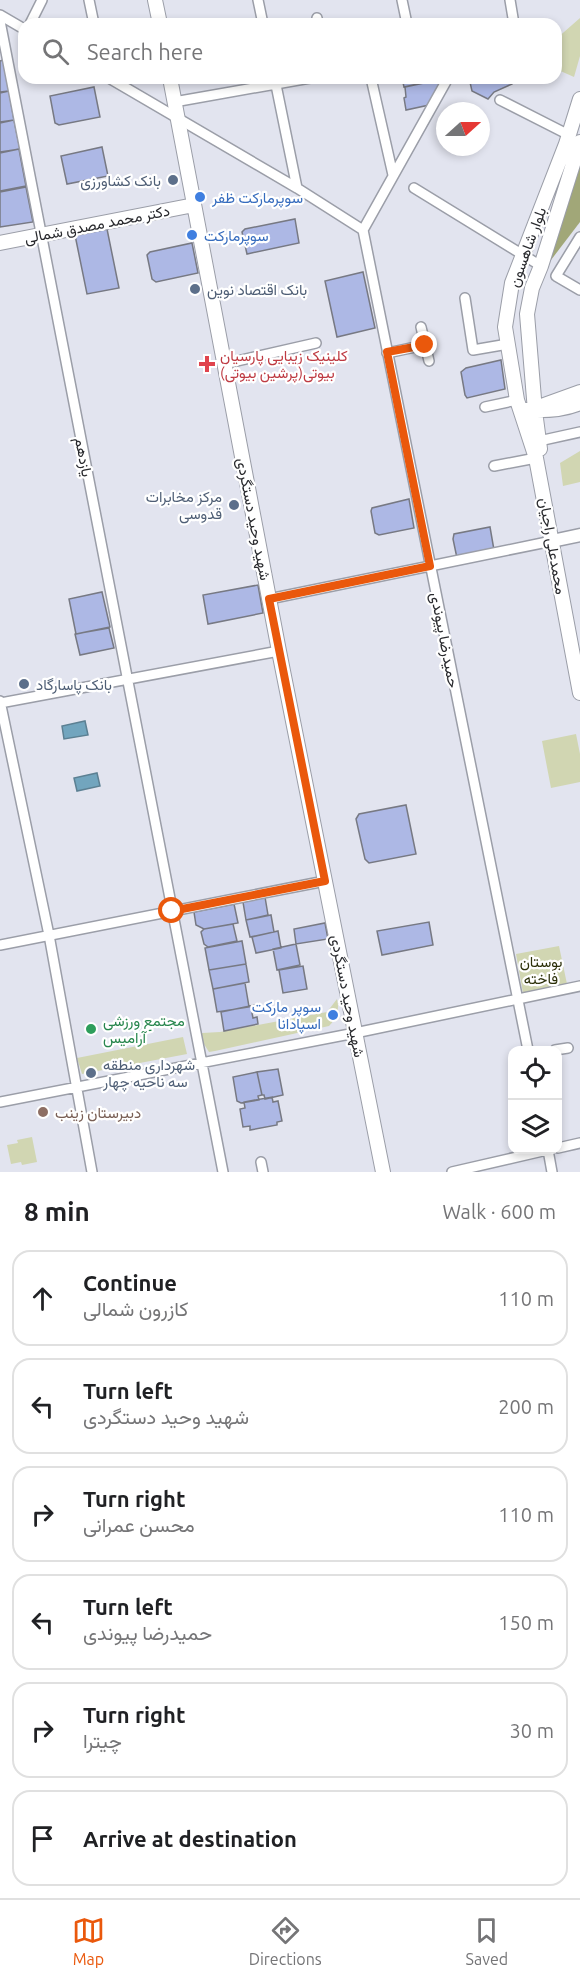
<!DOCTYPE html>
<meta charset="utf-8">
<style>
:root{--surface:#fff;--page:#f6f6f6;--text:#202124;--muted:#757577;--line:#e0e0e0;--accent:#ea580c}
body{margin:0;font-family:Ubuntu,Vazirmatn,sans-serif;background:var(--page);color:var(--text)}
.controls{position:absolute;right:18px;bottom:18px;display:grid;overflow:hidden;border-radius:12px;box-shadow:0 3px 9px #0003}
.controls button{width:54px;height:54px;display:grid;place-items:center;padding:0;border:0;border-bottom:2px solid var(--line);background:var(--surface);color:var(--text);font:30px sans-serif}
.compass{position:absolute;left:436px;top:102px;width:54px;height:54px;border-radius:50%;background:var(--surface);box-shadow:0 3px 9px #0003;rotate:69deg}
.stop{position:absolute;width:18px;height:18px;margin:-14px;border:4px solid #ea580c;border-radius:50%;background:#fff}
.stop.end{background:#ea580c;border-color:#fff;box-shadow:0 2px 6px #0008}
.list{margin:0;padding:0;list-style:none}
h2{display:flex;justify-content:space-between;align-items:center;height:78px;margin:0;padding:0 24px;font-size:26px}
h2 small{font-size:20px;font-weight:400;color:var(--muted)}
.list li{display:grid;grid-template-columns:39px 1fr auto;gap:18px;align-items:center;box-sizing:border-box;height:96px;margin:0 12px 12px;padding:0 12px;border:2px solid var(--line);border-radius:18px}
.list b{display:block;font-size:22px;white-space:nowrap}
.list p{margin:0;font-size:20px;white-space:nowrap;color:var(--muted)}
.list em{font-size:20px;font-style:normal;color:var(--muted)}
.icon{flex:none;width:33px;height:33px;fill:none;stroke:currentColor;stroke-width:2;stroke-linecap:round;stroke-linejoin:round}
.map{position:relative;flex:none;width:580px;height:1172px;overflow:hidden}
.search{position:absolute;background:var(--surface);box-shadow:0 3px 9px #0003;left:18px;right:18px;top:18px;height:66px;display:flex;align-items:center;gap:15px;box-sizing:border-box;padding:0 21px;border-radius:18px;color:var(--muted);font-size:22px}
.sheet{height:726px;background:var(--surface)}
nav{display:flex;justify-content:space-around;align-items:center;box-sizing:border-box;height:84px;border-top:2px solid var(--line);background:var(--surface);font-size:16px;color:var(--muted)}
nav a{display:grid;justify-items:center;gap:3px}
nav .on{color:var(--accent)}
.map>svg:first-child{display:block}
.green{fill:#d1d6b2}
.forest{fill:#a1a778}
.water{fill:#72a5be;stroke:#5c8093;stroke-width:1.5}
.building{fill:#adb8e5;stroke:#777983;stroke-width:1.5}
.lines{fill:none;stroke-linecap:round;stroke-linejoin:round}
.minor-casing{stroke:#9b9ea8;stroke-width:12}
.tertiary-casing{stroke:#9b9ea8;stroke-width:15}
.secondary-casing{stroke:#9b9ea8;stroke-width:16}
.minor{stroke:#fff;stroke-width:9}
.tertiary{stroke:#fff;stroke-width:12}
.secondary{stroke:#fff;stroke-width:14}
.route{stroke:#ea580c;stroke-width:8}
.service-dot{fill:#5c6f8a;stroke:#fff;stroke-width:2}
.shop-dot{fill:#3f7fe0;stroke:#fff;stroke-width:2}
.health-dot{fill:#e0444e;stroke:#fff;stroke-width:2}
.leisure-dot{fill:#2e9e5b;stroke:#fff;stroke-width:2}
.education-dot{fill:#8d6e63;stroke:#fff;stroke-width:2}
.labels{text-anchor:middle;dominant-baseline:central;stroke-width:4.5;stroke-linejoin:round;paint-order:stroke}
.service-label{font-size:15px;fill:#4e5e75;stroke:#fff;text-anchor:start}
.shop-label{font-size:15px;fill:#366cbe;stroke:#fff;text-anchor:start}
.street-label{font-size:15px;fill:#292a2e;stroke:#fff}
.health-label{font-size:15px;fill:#be3a42;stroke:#fff;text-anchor:start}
.park-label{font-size:15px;fill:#2c3009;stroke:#fff}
.leisure-label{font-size:15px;fill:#27864d;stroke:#fff;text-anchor:start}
.education-label{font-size:15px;fill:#785e54;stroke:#fff;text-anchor:start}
</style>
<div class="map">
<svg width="580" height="1172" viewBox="0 0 580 1172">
<rect width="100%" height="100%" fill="#e2e4ef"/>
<!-- green -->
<path class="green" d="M 580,18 L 580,56 L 574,77 L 556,69 L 556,39 Z
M 580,451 L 580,482 L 563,486 L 560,463 Z
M 576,734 L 580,754 L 580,782 L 551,788 L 542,741 Z
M 559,946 L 567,984 L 523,993 L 516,954 Z
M 337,999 C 340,1010 336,1019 329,1026 L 215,1051 L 209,1052 L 202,1041 L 202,1033 L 220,1032 L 327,1012 Z
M 183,1037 L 187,1054 L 82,1074 L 77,1058 Z
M 32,1137 L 37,1162 L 22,1165 L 21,1162 L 11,1164 L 7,1145 L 18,1143 L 17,1140 Z"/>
<!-- forest -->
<path class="forest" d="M 580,166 L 580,222 L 551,260 L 546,257 Z"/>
<!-- water -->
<path class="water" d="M 85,721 L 88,735 L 64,739 L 62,726 Z
M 97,773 L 100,786 L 77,791 L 74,778 Z"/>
<!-- building -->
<path class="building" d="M 3,60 L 9,91 L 0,92 L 0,61 Z
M 402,78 L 444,78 L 404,87 Z
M 469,78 L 511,78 L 512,84 L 494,92 L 488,99 L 472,91 Z
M 443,79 L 429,105 L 406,110 L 404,98 L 406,97 L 405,87 Z
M 94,87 L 100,117 L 59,125 L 55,123 L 50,96 Z
M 9,91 L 14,120 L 0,122 L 0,93 Z
M 14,120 L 20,149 L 0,152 L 0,123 Z
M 102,147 L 108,176 L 67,184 L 61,156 Z
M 19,149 L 26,186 L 0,191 L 0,153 Z
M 26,187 L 33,222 L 0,227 L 0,192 Z
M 295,219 L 299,243 L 247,254 L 242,232 L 245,229 Z
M 107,229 L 119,288 L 87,294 L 75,235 Z
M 192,243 L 198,273 L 156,282 L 152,279 L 147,255 L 150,252 Z
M 363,272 L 375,328 L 337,337 L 325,281 Z
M 501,360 L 505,389 L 467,398 L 465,395 L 461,372 L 466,368 Z
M 409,499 L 414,528 L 379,535 L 375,533 L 371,511 L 372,508 Z
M 490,527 L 494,550 L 457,558 L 453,539 L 454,534 Z
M 258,585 L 263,613 L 208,624 L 203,595 Z
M 102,592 L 110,627 L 76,634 L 69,599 Z
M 109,628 L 114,648 L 80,655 L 75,634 Z
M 406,805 L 416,854 L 369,863 L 365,859 L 356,819 L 359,814 Z
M 265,897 L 268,915 L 246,920 L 243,902 Z
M 234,904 L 238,923 L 204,929 L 196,925 L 194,912 Z
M 271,915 L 274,932 L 250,937 L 246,920 Z
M 429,922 L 433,945 L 382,955 L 377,931 Z
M 325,923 L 328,939 L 296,944 L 294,929 Z
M 233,924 L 237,941 L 208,947 L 204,944 L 201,932 L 204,929 Z
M 278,931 L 281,948 L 256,953 L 252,937 Z
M 242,941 L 246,964 L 209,970 L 205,948 Z
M 296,944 L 300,965 L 277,970 L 273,949 Z
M 246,964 L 249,982 L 213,989 L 209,970 Z
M 303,966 L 307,989 L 283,993 L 279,970 Z
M 245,983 L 249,1007 L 217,1012 L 213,989 Z
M 255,1005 L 256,1012 L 252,1013 L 253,1018 L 257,1017 L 258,1024 L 224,1031 L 221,1012 Z
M 278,1069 L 283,1095 L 265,1099 L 264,1095 L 262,1095 L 257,1072 Z
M 257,1072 L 262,1095 L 258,1096 L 259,1100 L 241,1103 L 237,1101 L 233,1077 Z
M 272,1097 L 273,1102 L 278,1101 L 282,1121 L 277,1122 L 277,1125 L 250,1130 L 250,1126 L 243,1127 L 240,1109 L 245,1108 L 244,1102 Z"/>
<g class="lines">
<defs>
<path id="minor" d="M 89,0 L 94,24
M 258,0 L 263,24
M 402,0 L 407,24
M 510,0 L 514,24
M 0,15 L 24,29
M 317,18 L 318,24
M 0,21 L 223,1172
M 30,24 L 42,0
M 109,78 L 297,188 L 363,230
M 371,78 L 393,175
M 275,80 L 297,188
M 500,100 L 569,135
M 174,102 L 310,78
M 414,188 L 541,266
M 363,230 L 528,1050
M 363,230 L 448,78
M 580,237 L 556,276 L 580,290
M 465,298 L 473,350 L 508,344
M 421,327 L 429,361
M 387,353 L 425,345
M 224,364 L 316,343
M 485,407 L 517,400
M 539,441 L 580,432
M 494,466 L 536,458
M 269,599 L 552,541
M 0,701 L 49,935 L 92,1172
M 0,703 L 279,651
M 0,945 L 325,881
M 555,1050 L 568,1048
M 0,1102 L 355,1033 L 580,986
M 558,1148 L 580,1143
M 548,1150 L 552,1172
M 261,1162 L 263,1172
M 452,1172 L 547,1150"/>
<path id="tertiary" d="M 552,541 L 580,535"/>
<path id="secondary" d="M 155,0 L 160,24
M 170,78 L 279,651 L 383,1172
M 580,99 L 566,144 L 512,283 L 505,327 L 517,400 L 536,458 L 580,693
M 0,243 L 194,205
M 544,405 L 580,392
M 526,410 C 544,411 564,410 580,403
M 540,449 L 535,411 L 527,314 L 532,288 L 541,266 L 580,142"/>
</defs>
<!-- minor casing -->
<use href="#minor" class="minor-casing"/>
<!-- tertiary casing -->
<use href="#tertiary" class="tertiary-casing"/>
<!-- secondary casing -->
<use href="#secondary" class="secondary-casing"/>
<!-- minor -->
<use href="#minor" class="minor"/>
<!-- tertiary -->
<use href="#tertiary" class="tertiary"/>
<!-- secondary -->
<use href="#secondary" class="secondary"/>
</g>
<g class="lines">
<!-- route -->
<path class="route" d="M 172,911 L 325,881 L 269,599 L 430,566 L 387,352 L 425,345"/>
</g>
<!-- markers -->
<g class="service-dot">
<circle cx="173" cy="180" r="6"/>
<circle cx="195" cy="289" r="6"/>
<circle cx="234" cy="505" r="6"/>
<circle cx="24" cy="684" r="6"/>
<circle cx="91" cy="1073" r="6"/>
</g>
<g class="shop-dot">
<circle cx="200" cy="197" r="6"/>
<circle cx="192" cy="235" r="6"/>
<circle cx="333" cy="1015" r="6"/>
</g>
<path class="health-dot" d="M204 355h6v6h6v6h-6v6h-6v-6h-6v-6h6z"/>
<circle class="leisure-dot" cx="91" cy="1029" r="6"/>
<circle class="education-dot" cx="43" cy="1112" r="6"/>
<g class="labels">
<!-- service labels -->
<g class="service-label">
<text x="161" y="180" text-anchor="end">بانک کشاورزی</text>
<text x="207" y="289">بانک اقتصاد نوین</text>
<text x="222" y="496" text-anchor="end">مرکز مخابرات<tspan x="222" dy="17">قدوسی</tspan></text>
<text x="36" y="684">بانک پاسارگاد</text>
<text x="103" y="1064">شهرداری منطقه<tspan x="103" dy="17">سه ناحیه چهار</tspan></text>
</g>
<!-- shop labels -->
<g class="shop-label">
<text x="212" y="197">سوپرمارکت ظفر</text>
<text x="204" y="235">سوپرمارکت</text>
<text x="321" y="1006" text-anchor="end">سوپر مارکت<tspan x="321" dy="17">اسپادانا</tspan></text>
</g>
<!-- street labels -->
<g class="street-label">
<text transform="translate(97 224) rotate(-11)">دکتر محمد مصدق شمالی</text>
<text transform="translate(527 247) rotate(-70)">بلوار شاهسون</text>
<text transform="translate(84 457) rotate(79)">یازدهم</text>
<text transform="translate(254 519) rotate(79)">شهید وحید دستگردی</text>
<text transform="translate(553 546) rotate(80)">محمدعلی راجیان</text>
<text transform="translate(445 640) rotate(79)">حمیدرضا پیوندی</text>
<text transform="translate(348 996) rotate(79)">شهید وحید دستگردی</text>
</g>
<!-- health labels -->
<g class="health-label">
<text x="220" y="355">کلینیک زیبایی پارسیان<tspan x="220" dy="17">بیوتی(پرشین بیوتی)</tspan></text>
</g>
<!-- park labels -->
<g class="park-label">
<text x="541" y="961">بوستان<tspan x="541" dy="17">فاخته</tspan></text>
</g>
<!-- leisure labels -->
<g class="leisure-label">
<text x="103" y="1020">مجتمع ورزشی<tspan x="103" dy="17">آرامیس</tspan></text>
</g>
<!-- education labels -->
<g class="education-label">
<text x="55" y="1112">دبیرستان زینب</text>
</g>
</g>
</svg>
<div class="controls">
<button><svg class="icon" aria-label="locate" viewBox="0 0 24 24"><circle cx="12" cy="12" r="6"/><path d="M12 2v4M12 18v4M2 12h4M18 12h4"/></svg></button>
<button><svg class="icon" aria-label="layers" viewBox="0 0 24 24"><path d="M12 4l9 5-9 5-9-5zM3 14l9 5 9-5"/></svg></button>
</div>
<svg class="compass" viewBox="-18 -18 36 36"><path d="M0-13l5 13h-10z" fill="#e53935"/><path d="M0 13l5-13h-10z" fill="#757577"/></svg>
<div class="stop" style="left:172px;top:911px"></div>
<div class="stop end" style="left:425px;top:345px"></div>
<div class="search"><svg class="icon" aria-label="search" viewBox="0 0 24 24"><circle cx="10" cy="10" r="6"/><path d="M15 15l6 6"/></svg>Search here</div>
</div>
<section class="sheet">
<h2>8 min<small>Walk · 600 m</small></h2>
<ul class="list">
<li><svg class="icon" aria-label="ahead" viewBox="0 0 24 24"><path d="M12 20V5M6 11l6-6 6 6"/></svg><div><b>Continue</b><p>کازرون شمالی</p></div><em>110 m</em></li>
<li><svg class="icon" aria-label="left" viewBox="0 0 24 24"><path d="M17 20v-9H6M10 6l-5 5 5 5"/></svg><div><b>Turn left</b><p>شهید وحید دستگردی</p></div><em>200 m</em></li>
<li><svg class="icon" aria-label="right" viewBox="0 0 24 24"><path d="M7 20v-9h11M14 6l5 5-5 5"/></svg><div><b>Turn right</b><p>محسن عمرانی</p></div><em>110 m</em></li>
<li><svg class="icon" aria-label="left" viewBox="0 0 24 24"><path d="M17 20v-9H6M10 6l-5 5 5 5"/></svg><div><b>Turn left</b><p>حمیدرضا پیوندی</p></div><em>150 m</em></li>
<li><svg class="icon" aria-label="right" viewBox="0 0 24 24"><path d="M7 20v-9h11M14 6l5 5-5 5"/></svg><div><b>Turn right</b><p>چیترا</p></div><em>30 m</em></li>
<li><svg class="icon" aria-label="arrive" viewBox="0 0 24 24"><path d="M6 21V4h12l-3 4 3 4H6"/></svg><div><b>Arrive at destination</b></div></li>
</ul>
</section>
<nav>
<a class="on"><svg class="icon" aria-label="map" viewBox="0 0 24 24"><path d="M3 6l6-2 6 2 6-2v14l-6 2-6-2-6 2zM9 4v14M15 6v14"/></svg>Map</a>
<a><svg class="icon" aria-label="directions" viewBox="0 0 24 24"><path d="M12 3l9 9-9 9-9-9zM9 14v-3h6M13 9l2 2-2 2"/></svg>Directions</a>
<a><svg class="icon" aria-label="saved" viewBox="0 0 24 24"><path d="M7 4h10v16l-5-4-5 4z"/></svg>Saved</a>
</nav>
